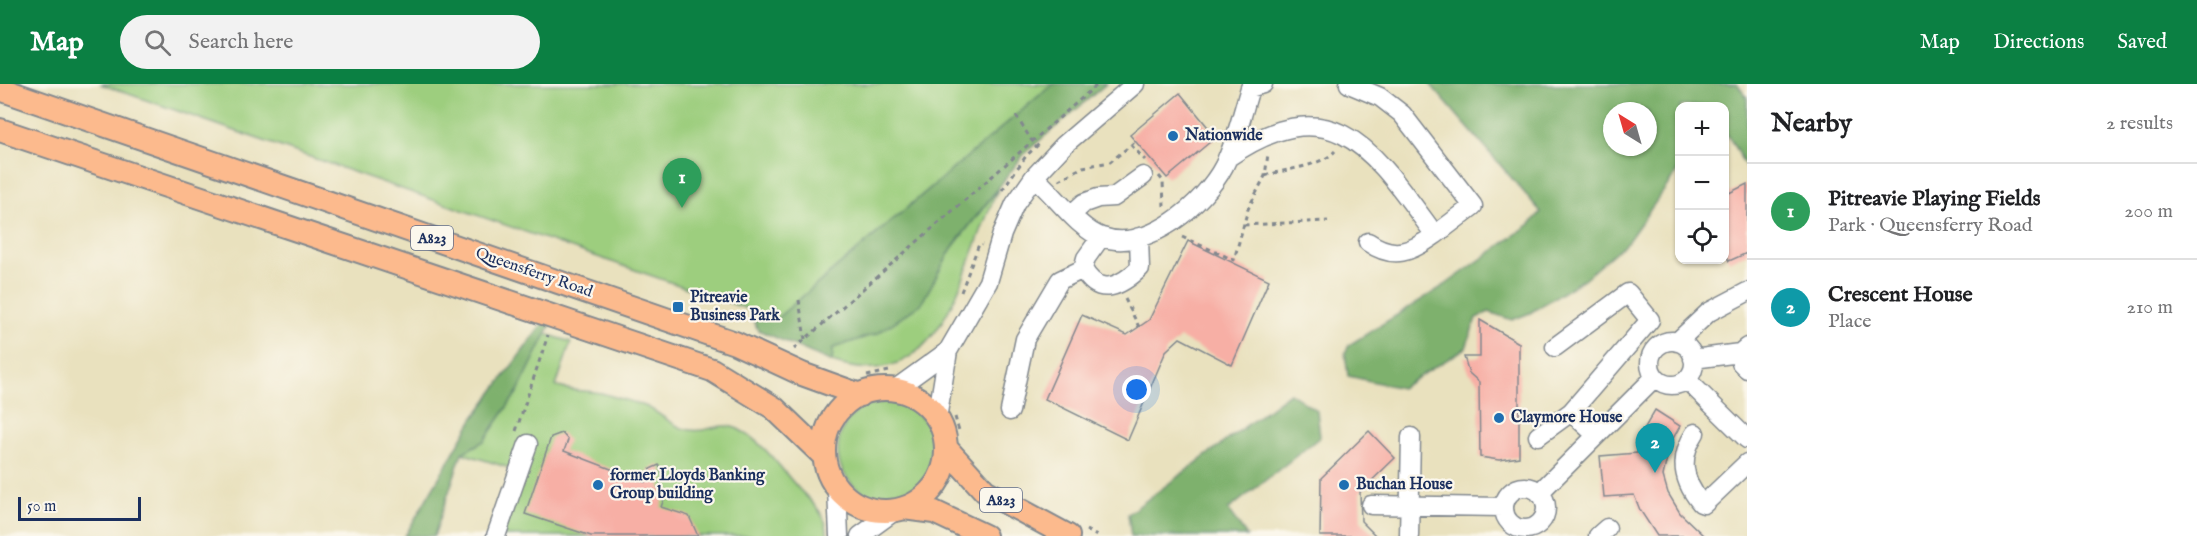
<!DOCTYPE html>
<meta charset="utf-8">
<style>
:root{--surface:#fff;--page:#f2f2f2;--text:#202124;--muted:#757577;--line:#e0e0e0;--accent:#0b8043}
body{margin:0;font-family:"IM FELL English",serif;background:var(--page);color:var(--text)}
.controls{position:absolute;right:18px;top:18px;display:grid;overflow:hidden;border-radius:12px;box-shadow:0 2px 4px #0004}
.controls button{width:54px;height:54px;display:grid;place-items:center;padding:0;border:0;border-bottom:2px solid var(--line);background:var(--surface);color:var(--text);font:30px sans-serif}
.compass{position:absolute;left:1603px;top:18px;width:54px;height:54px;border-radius:50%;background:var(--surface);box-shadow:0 2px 4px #0004;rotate:323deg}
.scale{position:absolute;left:18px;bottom:15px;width:123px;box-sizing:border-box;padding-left:6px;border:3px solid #1b2f5e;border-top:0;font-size:16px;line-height:21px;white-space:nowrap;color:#1b2f5e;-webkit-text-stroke:4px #fbf7ec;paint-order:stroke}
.you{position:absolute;left:1137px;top:306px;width:21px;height:21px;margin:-15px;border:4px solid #fff;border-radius:50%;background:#1a73e8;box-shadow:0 0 0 9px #1a73e833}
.badge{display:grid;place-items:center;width:39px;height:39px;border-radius:50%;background:var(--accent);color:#fff;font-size:20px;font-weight:700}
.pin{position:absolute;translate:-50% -50px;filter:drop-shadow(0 2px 3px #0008)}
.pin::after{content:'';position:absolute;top:32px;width:21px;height:18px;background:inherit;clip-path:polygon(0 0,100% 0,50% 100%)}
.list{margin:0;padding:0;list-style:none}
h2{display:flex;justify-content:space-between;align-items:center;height:78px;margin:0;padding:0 24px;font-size:26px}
h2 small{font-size:20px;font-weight:400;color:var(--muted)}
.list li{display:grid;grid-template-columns:39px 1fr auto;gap:18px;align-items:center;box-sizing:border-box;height:96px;padding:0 24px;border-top:2px solid var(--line)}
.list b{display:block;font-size:22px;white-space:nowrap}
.list p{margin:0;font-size:20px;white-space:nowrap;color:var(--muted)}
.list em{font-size:20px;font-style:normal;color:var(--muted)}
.icon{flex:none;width:33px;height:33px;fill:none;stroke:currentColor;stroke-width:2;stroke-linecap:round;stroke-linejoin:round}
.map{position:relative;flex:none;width:1747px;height:452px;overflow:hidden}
header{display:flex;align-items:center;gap:36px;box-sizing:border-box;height:84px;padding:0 30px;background:var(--accent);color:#fff}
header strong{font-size:28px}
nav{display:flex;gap:33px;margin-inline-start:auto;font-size:21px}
.search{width:420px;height:54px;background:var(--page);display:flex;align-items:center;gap:15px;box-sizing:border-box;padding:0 21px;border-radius:33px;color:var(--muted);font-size:22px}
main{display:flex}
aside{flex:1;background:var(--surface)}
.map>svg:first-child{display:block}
.green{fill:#9dce7e;stroke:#5c7e6e;stroke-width:1.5}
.forest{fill:#7eb16d;stroke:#4c7066;stroke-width:1.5;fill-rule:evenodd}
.building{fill:#f7afa5}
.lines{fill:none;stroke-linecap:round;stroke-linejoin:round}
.minor-casing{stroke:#82888e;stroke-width:21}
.major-casing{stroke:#82888e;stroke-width:26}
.path{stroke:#82888e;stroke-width:3;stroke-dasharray:4.5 4.5;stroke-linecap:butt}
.minor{stroke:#fff;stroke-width:18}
.major{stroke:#fcba8d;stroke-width:22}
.poi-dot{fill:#1f6fb2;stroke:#fbf7ec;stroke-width:2}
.labels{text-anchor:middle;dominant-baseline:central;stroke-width:4.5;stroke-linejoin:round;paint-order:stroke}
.shield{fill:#fbf7ec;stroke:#5e6b89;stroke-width:1.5}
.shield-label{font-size:15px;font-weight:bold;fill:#1b2f5e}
.poi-label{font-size:16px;font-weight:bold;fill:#1b2f5e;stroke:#fbf7ec;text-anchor:start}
.street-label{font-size:16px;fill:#1b2f5e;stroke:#fbf7ec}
</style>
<header>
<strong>Map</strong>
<div class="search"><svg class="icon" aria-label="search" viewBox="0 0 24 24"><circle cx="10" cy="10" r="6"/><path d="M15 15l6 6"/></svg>Search here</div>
<nav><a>Map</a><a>Directions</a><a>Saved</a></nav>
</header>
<main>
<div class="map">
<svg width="1747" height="452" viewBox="0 0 1747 452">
<rect width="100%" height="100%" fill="#fbf7ec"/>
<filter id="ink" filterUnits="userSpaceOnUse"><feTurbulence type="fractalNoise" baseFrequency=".0167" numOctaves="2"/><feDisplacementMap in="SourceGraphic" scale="12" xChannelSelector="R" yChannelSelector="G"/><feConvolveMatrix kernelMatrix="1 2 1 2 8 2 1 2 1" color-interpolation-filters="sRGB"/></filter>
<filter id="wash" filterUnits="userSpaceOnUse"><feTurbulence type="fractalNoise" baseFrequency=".008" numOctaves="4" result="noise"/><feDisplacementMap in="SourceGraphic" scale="24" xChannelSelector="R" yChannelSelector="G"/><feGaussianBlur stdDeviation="1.35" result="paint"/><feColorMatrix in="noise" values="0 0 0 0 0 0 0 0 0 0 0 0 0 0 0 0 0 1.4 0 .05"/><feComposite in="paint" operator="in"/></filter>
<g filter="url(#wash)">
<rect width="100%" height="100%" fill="#e9e1be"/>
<!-- green -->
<path class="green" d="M 100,0 L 1053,0 L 776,235 Z
M 999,104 C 962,176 948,317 832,278 L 833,264 L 878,249 L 921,220 L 952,164 Z
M 546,250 L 571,258 L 556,302 C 570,308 586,306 601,309 C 615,313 631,317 645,322 C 659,328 671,341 685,345 C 706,351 719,336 738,345 C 766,360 780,384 800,406 C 812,418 829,433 827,452 L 502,452 L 519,387 L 462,369 L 484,357 L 518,307 Z
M838 366a48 48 0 1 1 96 0a48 48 0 1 1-96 0Z"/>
<!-- forest -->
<path class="forest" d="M 1053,0 L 1106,0 L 1025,69 L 952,164 L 921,220 L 878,249 L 833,264 L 832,278 L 758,246 L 749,226 L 776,235 Z
M 1430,0 L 1737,0 L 1747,13 L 1747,85 L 1730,55 L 1725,50 L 1724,22 L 1680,22 L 1680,78 L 1677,88 L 1628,157 L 1584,195 L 1530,229 L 1512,236 L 1489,228 L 1476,234 L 1466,264 L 1401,304 L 1348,292 L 1345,269 L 1349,261 L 1445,201 L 1530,140 L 1541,128 ZM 1612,27 L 1648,27 L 1648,63 L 1612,63 Z
M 549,231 L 555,232 L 518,307 L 484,357 L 462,369 L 434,452 L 405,452 L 473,335 Z
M 1290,309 L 1317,327 L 1320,353 L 1228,426 L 1247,452 L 1131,452 L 1128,430 Z"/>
<g id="blocks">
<!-- building -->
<path class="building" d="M 1180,9 L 1216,53 L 1167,94 L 1130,51 Z
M 1747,100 L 1747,169 L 1729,177 L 1725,168 L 1725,111 Z
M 1188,157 L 1269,196 L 1232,281 L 1180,254 L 1166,267 L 1128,356 L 1045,315 L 1082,231 L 1127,251 L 1149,236 Z
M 1480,236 L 1519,259 L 1519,373 L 1499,376 L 1480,373 L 1479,298 L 1469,289 L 1464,273 L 1480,273 Z
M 1655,326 L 1680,342 L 1670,360 L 1663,392 L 1668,409 L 1680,429 L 1704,452 L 1657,452 L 1640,426 L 1634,411 L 1604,413 L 1600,372 L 1637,369 L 1644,345 Z
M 1369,347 L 1395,374 L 1360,408 L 1361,437 L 1376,452 L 1320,452 L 1321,394 Z
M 562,349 L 568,356 L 564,367 L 645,398 L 650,385 L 659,381 L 663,391 L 660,403 L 666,410 L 661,423 L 689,432 L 698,452 L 591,452 L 525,430 L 551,353 Z"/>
</g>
</g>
<g filter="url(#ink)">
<use href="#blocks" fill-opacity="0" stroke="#82888e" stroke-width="1.5"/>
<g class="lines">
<defs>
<path id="minor" d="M 1227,74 C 1335,0 1374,68 1435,151 L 1473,122 L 1402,30 L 1380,13 L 1349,0
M 1034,93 C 1053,109 1079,146 1102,153 C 1147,169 1204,120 1224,82 C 1236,58 1242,30 1250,4 L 1263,0
M 1072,130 L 1084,119 L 1098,114 L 1114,113 L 1143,92
M 1368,158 C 1394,176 1411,168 1435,151
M 1083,185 C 1099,215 1122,201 1140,184 L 1139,153
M1650 279a22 22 0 1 1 44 0a22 22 0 1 1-44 0Z
M 1677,258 L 1709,228 L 1747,208
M 1740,269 L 1741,279 L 1747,285
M 1693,275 L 1740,269 L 1747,263
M 1687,296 L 1747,355
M 894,306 L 948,267
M 1010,327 L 1025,255 L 1060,196 L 1083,185 L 1086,174 L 1101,153
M 1571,328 L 1596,351
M 937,335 L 948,267 L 988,198 L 1002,150 L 1015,120 L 1034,93 L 1064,61 L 1135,0
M 1695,349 C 1679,373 1682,396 1701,419 L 1704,420 L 1747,379
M 1538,352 L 1571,328 L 1650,236 L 1628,209 L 1555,263
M1504 424a21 21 0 1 1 42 0a21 21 0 1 1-42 0Z
M 837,404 L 839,452
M 1539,409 L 1655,293
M 1371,421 L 1503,423
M 496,452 L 528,360
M 860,452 L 896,426
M 1409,452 L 1411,353
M 1598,452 L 1607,444"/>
<path id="major" d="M 0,5 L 735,259 L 802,290 L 860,311
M 0,46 L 712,286 L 774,324 L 824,372
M824 366a61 61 0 1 1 122 0a61 61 0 1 1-122 0Z
M 946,364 L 985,407 L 1068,452
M 904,424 L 934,428 L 985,452"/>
</defs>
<!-- minor casing -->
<use href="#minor" class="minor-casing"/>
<!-- major casing -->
<use href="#major" class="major-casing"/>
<!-- path -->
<path class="path" d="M 1016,32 L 1032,57
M 1131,61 L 1145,76
M 1159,92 L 1163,97 L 1164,123
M 1265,92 C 1287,84 1321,83 1335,67
M 1059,96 L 1083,83 L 1110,78 L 1136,57
M 1002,106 L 1026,72 L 1039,60
M 1244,141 L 1328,137
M 1182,153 L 1234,176 L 1248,125 L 1265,92 L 1268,70
M 961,208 L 979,160 L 982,161
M 1125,215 L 1139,243
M 799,216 L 805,255
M 794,265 L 1098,0
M 867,292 L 889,287
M 955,333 L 960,350
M 516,347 L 548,251
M 1086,446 L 1097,452"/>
<!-- minor -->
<use href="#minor" class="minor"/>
<!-- major -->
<use href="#major" class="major"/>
</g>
</g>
<!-- markers -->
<g class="poi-dot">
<circle cx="1173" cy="52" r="6"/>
<rect x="672" y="217" width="12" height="12" rx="3"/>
<circle cx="1499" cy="334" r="6"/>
<circle cx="598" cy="401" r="6"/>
<circle cx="1344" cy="401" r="6"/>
</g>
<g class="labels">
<!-- shield labels -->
<g class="shield">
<rect x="411" y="142" width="42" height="24" rx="4.5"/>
<rect x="980" y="404" width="42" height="24" rx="4.5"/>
</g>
<g class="shield-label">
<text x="432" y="154">A823</text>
<text x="1001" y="416">A823</text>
</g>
<!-- poi labels -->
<g class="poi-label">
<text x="1185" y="52">Nationwide</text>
<text x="690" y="214">Pitreavie<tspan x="690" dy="18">Business Park</tspan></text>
<text x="1511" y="334">Claymore House</text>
<text x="610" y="392">former Lloyds Banking<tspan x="610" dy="18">Group building</tspan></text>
<text x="1356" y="401">Buchan House</text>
</g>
<!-- street labels -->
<g class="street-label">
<text transform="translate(534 189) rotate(19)">Queensferry Road</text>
</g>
</g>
</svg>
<div class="controls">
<button>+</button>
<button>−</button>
<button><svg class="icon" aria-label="locate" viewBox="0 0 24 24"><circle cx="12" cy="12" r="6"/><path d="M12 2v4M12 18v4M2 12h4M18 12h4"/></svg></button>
</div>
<svg class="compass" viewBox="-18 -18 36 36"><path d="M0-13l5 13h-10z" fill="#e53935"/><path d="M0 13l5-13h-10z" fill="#757577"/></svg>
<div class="scale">50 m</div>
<div class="you"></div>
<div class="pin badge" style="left:682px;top:124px;background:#2e9e5b">1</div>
<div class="pin badge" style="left:1655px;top:389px;background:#0f9aa8">2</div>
</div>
<aside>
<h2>Nearby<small>2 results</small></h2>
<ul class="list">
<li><span class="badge" style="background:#2e9e5b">1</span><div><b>Pitreavie Playing Fields</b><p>Park · Queensferry Road</p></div><em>200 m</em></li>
<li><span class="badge" style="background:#0f9aa8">2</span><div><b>Crescent House</b><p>Place</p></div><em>210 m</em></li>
</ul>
</aside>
</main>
